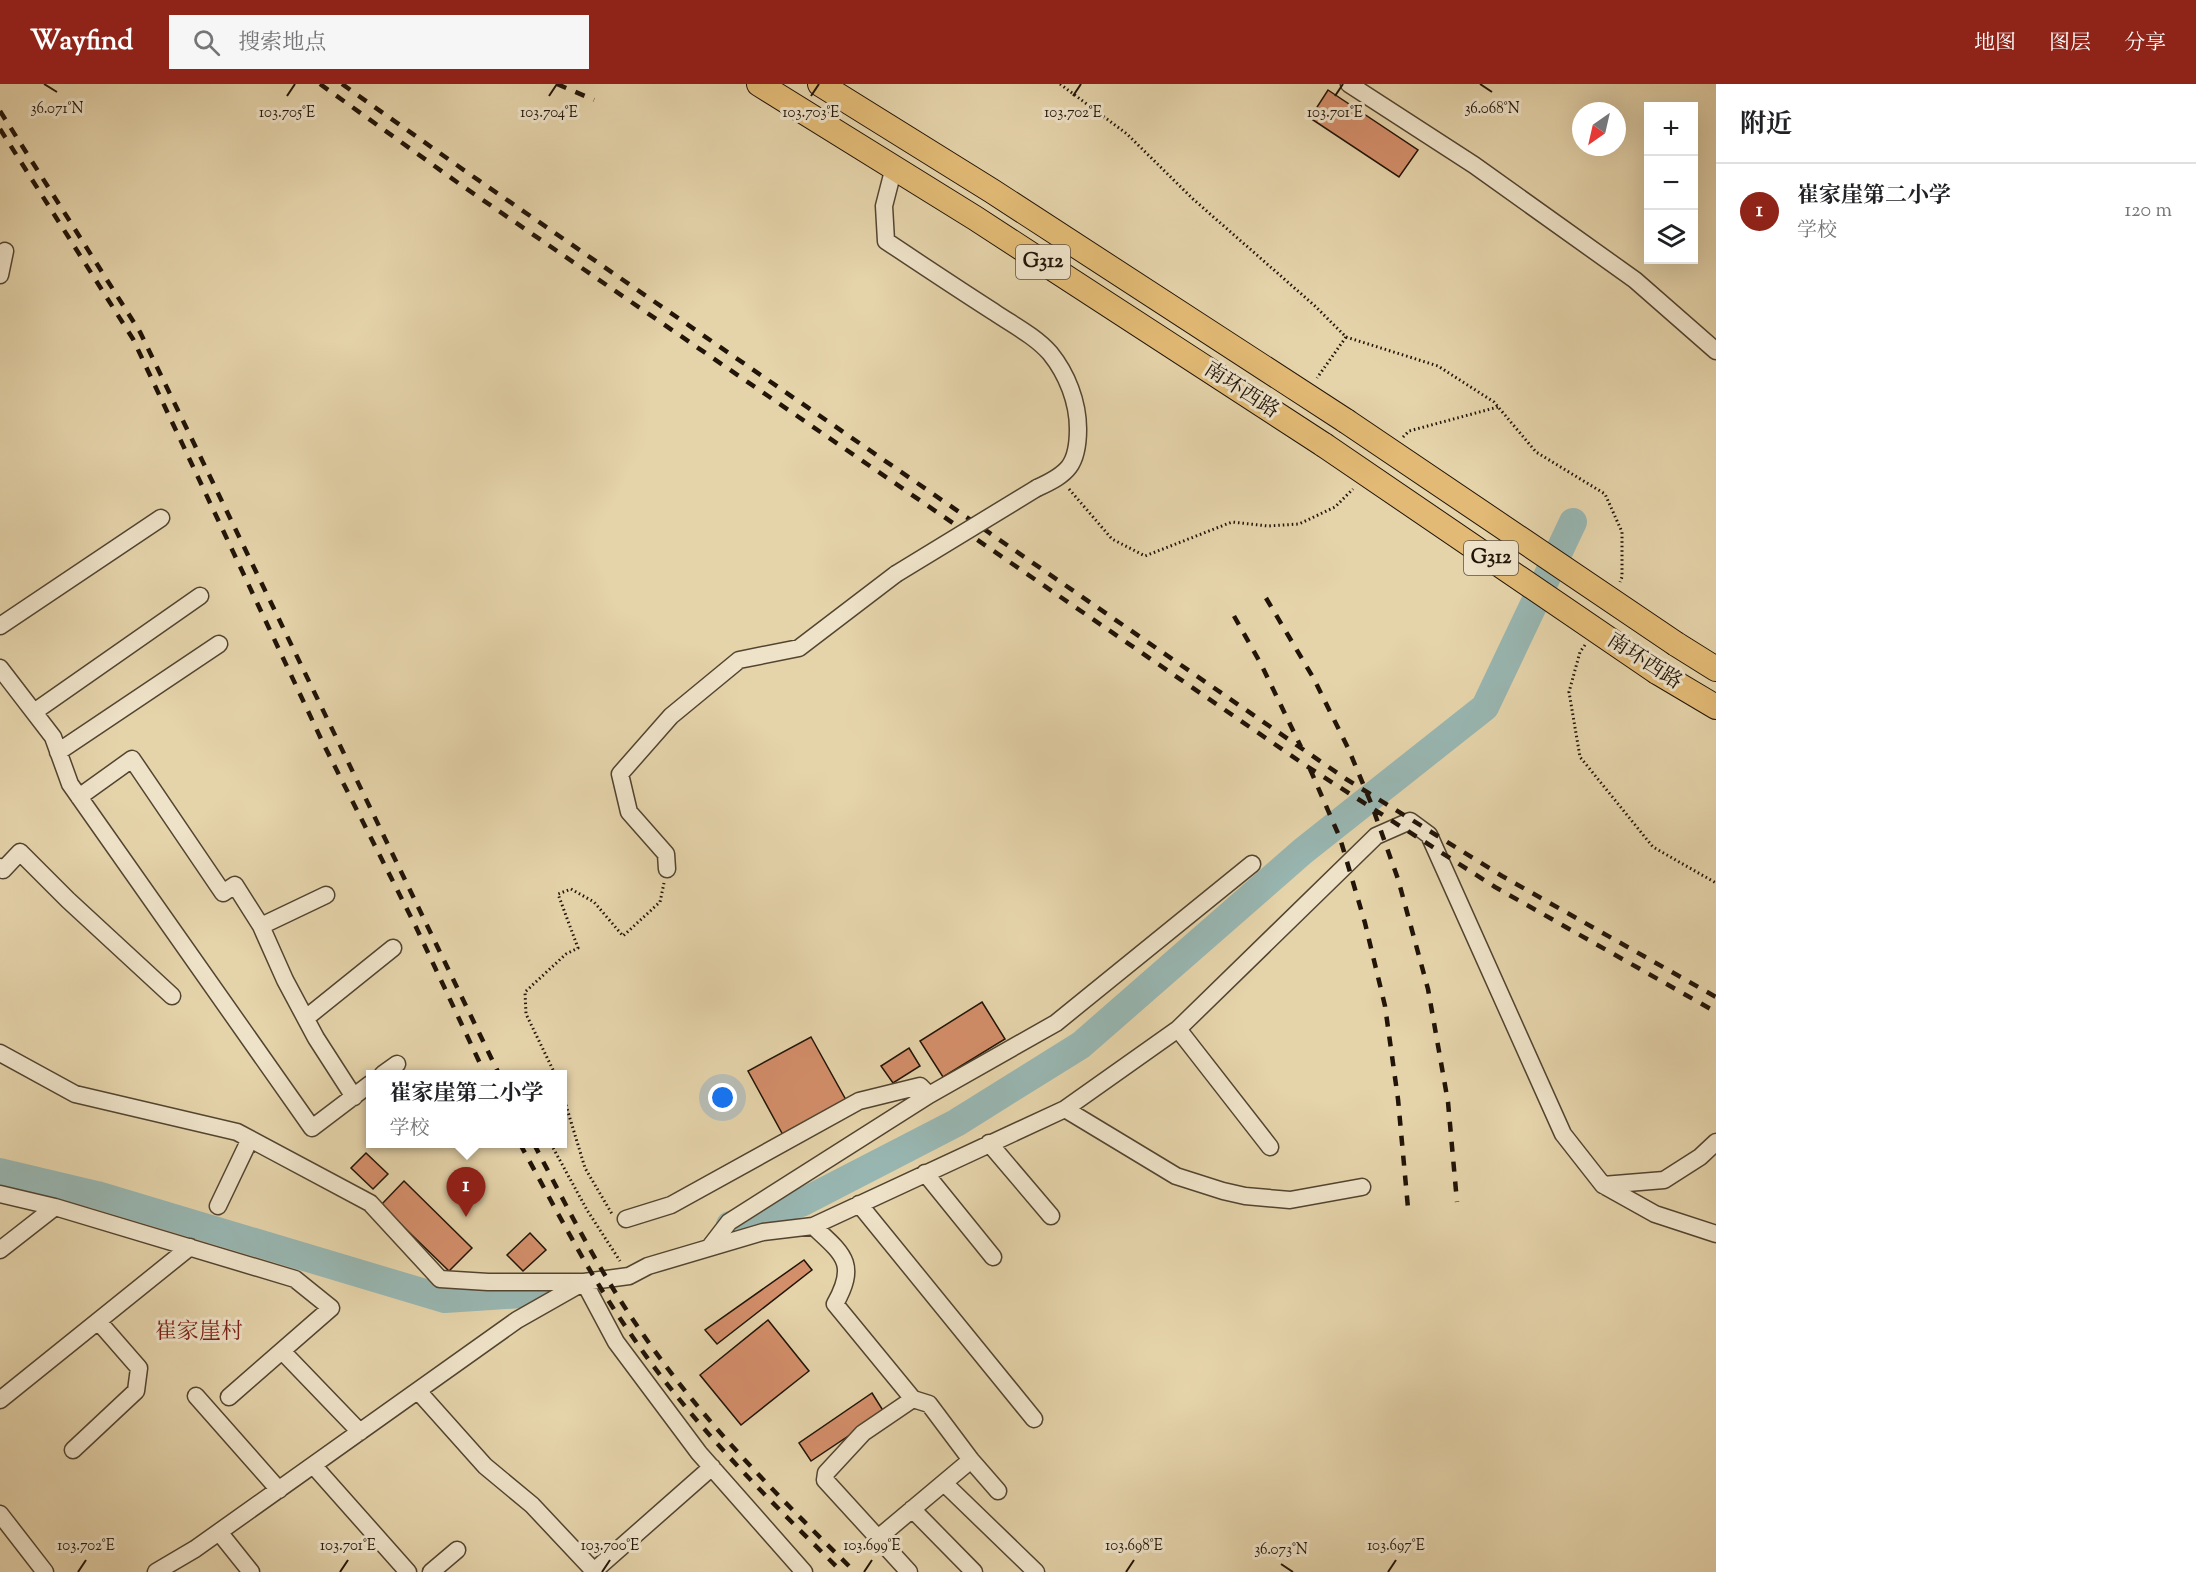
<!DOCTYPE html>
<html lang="zh">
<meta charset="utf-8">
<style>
:root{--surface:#fff;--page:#f6f6f6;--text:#202124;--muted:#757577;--line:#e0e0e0;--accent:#8f2418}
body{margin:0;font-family:"Sorts Mill Goudy","Noto Serif SC",serif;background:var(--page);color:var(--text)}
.controls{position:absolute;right:18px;top:18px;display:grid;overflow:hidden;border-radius:0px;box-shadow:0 6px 24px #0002}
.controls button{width:54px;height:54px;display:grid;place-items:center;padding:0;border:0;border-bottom:2px solid var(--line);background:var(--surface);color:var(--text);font:30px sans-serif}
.compass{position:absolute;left:1572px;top:18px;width:54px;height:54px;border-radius:50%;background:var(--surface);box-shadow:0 6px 24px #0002;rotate:214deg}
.you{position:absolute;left:723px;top:1014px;width:21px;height:21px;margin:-15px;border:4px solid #fff;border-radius:50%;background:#1a73e8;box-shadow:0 0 0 9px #1a73e833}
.badge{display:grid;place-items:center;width:39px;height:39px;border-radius:50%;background:var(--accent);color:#fff;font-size:20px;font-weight:700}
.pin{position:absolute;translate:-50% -50px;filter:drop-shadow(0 2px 3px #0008)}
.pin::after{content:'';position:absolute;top:32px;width:21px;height:18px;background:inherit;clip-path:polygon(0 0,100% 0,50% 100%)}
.popup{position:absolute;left:366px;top:986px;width:201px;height:78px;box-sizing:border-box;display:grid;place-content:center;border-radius:0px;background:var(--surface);filter:drop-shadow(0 2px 4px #0005);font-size:20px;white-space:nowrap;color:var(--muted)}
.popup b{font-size:22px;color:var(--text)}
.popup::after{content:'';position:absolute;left:50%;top:100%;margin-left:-12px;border:12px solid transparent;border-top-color:var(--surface)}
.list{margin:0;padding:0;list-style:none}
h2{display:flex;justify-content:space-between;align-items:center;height:78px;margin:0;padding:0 24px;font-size:26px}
h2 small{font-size:20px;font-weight:400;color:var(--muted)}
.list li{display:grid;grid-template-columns:39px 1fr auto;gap:18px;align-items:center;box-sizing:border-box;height:96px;padding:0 24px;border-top:2px solid var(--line)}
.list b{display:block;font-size:22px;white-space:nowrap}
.list p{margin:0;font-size:20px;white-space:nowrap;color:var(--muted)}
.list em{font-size:20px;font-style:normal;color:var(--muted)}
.icon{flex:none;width:33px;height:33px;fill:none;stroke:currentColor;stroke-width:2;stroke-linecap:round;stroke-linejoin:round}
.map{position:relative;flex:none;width:1716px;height:1488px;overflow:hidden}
header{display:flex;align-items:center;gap:36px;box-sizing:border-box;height:84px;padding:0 30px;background:var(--accent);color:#fff}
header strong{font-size:28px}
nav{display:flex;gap:33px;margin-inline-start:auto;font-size:21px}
.search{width:420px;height:54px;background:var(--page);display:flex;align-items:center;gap:15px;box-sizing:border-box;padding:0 21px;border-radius:0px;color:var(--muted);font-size:22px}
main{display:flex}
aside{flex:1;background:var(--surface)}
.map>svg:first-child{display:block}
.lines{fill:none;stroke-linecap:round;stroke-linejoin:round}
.river{stroke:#98b6b1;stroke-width:28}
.building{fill:#d38e6a;stroke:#211408;stroke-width:1.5}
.minor-casing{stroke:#524430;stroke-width:19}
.highway-casing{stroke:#211408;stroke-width:26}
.path{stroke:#211408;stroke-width:3;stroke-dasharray:1.5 3;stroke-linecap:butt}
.minor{stroke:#eee2c8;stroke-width:16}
.highway{stroke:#e2ba75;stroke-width:24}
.rail{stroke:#211408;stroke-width:4.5;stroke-dasharray:10 10;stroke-linecap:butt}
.minor-bridge-casing{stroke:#524430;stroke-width:19;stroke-linecap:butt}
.highway-bridge-casing{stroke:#211408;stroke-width:26;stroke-linecap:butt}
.minor-bridge{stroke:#eee2c8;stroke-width:16}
.highway-bridge{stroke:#e2ba75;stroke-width:24}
.ticks{fill:none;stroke:#211408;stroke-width:2}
.labels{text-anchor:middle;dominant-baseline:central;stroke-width:6;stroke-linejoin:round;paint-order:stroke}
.shield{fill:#eee2c8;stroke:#5e5242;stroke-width:1.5}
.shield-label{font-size:20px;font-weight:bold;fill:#211408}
.street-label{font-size:21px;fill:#211408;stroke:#eee2c8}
.neighbourhood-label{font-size:22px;fill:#7a1f14;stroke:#eee2c8}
.ticks-label{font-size:15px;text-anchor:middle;fill:#211408;stroke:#eee2c8;stroke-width:6;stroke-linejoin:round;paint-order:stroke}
</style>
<header>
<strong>Wayfind</strong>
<div class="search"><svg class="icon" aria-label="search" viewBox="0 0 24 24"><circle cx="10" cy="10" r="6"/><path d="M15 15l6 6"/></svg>搜索地点</div>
<nav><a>地图</a><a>图层</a><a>分享</a></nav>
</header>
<main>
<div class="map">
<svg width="1716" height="1488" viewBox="0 0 1716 1488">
<rect width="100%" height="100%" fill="#e5d3aa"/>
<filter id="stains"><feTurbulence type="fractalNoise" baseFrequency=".00333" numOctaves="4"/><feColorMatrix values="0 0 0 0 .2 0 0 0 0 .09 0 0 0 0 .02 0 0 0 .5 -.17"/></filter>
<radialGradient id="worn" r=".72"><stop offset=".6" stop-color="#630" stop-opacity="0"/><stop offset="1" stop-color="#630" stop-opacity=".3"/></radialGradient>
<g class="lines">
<!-- river -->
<path class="river" d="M 0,1088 L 97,1111 L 445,1215 L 538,1209
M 730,1141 L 801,1119 L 956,1039 L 1081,961 L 1303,767 L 1485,623 L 1573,438"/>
</g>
<!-- building -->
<path class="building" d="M 1328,6 L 1418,66 L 1399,93 L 1310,34 Z
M 982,918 L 1005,955 L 943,993 L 920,957 Z
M 811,953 L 846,1016 L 783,1051 L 748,987 Z
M 909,964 L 920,982 L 893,999 L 881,982 Z
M 366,1069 L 388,1090 L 373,1105 L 351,1084 Z
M 404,1097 L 472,1164 L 449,1187 L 381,1121 Z
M 530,1149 L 546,1166 L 523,1187 L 507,1171 Z
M 804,1176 L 812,1186 L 717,1260 L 705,1246 Z
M 768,1236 L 809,1287 L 741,1341 L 700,1291 Z
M 872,1309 L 884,1328 L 811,1377 L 799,1359 Z"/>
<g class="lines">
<defs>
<path id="minor" d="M 1349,0 L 1474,81 L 1635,196 L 1716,267
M 894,83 L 884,122 L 886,157 C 922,181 958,205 994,228 C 1013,241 1035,252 1050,269 C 1067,290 1078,318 1078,345 C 1078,381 1068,390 1037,404
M 0,191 L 5,167
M 0,542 L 161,434
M 0,584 L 53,653 L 70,700 L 312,1044 L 370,1000
M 34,628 L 200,512
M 58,668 L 219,560
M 79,713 L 132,675 L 223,809 L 235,801 L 261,842 L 285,896 L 316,954 L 354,1013
M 0,783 L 3,786 L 20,768 L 68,816 L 172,912
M 667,785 L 666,770 L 629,728 L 620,690 L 671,632 L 739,576 L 799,564 L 896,490
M 261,842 L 326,811
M 306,934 L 393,864
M 1178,945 L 1270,1063
M 0,969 L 75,1010 L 237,1048 L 370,1119 L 440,1195 L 488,1198 L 584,1198 L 616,1258 L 699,1369 L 804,1488
M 383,990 L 397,980
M 1065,1025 L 1176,1092 L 1223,1107 L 1245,1112 L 1290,1116 L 1362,1103
M 989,1059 L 1051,1132
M 925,1089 L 993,1173
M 1603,1101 L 1664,1096 L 1700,1073 L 1716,1058
M 0,1110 L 55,1123 L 295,1195 L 331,1224 L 229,1313
M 859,1120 L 1034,1335
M 218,1122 L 250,1055
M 626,1135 L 671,1121 L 859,1017 L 920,1002 L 929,1011
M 813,1142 C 843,1170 858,1179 835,1220 L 913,1315 L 863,1349 L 826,1389 L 825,1396 L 909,1488
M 709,1164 L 729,1138 L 929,1011 L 1056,939 L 1252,780
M 0,1166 L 55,1123
M 282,1267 L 360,1348
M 418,1307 L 485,1382 L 532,1421 L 594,1487 L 712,1383
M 196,1312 L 279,1406
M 913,1315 L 929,1320 L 971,1376 L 998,1407
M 0,1316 L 190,1163
M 73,1366 L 136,1307 L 139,1284 L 98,1237
M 313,1381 L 408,1488
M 944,1399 L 1036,1488
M 912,1425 L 974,1488
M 0,1430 L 45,1488
M 219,1448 L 251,1488
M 878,1454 L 971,1376
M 156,1488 L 195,1465 L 517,1236 L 584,1198 L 629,1192 L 648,1182 L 763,1148 L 813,1142 L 1065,1025 L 1178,945 L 1376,752 L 1410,737 L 1429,751 L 1563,1050 L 1603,1101 L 1655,1130 L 1716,1150
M 431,1488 L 457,1466"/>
<path id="highway" d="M 759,0 L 975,134 L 1324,361
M 820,0 L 992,107 L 1346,337
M 1676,560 L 1716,585
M 1657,588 L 1716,623"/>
</defs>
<!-- minor casing -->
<use href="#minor" class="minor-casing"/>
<!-- highway casing -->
<use href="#highway" class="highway-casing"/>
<!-- path -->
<path class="path" d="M 1060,0 L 1127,50 L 1193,115 L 1315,222 L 1346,253 L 1317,294
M 1346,253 L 1438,282 L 1494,318 L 1536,368 L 1605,410 L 1622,448 L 1622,493 L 1620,498
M 1403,353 L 1409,347 L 1498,323
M 1069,405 L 1112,455 L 1145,472 L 1232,438 L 1268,442 L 1299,440 L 1335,423 L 1353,405
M 1585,561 L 1580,568 L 1569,608 L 1580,673 L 1653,763 L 1716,799
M 555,990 L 526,930 L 525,908 L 566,870 L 578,864 L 558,810 L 571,805 L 594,818 L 623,852 L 660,818 L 664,799
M 562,1008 L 585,1084 L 612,1130
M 551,1060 L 587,1126 L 620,1177"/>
<!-- minor -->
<use href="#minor" class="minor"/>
<!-- highway -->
<use href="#highway" class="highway"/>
<!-- rail -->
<path class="rail" d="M 320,0 L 461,101 L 1305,681 L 1495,803 L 1716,928
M 342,0 L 468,89 L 1346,695 L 1502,792 L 1716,913
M 557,0 L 594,16
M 0,27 L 140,248 L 499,990
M 0,45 L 133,255 L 323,659 L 416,843 L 485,990
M 1266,514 L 1314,595 L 1348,664 L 1371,719 L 1398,795 L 1428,905 L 1448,1018 L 1457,1118
M 1234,532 L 1261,580 L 1301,663
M 1310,685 L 1340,754 L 1365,839 L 1385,922 L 1398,1015 L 1408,1124
M 520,1060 C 555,1123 588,1189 630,1249 C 690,1338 766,1413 842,1488
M 534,1060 C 567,1123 599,1187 640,1246 C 702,1337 777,1411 855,1488"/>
<defs>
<path id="minor-bridge" d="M 896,490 L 1037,404"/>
<path id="highway-bridge" d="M 1346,337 L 1676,560
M 1324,361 L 1657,588"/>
</defs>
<!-- minor-bridge casing -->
<use href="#minor-bridge" class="minor-bridge-casing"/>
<!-- highway-bridge casing -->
<use href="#highway-bridge" class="highway-bridge-casing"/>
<!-- minor-bridge -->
<use href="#minor-bridge" class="minor-bridge"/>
<!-- highway-bridge -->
<use href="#highway-bridge" class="highway-bridge"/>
</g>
<!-- ticks -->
<path class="ticks" d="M 44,0 L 57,8M 1480,0 L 1492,8M 287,12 L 295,0M 549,12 L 557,0M 811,12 L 819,0M 1073,12 L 1081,0M 1335,12 L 1343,0M 1281,1480 L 1293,1488M 78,1488 L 86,1476M 340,1488 L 348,1476M 602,1488 L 610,1476M 864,1488 L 872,1476M 1126,1488 L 1134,1476M 1388,1488 L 1396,1476"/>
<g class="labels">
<!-- shield labels -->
<g class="shield">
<rect x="1016" y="161" width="54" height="34" rx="4.5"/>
<rect x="1464" y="457" width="54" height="34" rx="4.5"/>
</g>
<g class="shield-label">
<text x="1043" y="178">G312</text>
<text x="1491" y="474">G312</text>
</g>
<!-- street labels -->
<g class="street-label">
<text transform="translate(1241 307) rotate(33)">南环西路</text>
<text transform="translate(1644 578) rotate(33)">南环西路</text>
</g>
<!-- neighbourhood labels -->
<g class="neighbourhood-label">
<text x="199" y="1249">崔家崖村</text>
</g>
</g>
<g class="ticks-label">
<text x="57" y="29">36.071°N</text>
<text x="1492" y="29">36.068°N</text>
<text x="287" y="33">103.705°E</text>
<text x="549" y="33">103.704°E</text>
<text x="811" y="33">103.703°E</text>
<text x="1073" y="33">103.702°E</text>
<text x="1335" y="33">103.701°E</text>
<text x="86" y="1466">103.702°E</text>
<text x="348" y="1466">103.701°E</text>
<text x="610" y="1466">103.700°E</text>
<text x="872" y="1466">103.699°E</text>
<text x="1134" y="1466">103.698°E</text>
<text x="1396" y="1466">103.697°E</text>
<text x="1281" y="1470">36.073°N</text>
</g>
<rect width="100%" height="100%" filter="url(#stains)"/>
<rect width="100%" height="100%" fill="url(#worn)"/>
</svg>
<div class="controls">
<button>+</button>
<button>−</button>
<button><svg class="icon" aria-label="layers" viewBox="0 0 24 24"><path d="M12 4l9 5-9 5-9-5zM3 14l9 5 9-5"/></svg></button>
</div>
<svg class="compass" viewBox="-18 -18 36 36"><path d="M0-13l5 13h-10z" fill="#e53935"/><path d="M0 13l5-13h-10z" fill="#757577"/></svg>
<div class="you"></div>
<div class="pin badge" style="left:466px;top:1133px">1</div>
<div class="popup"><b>崔家崖第二小学</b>学校</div>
</div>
<aside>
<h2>附近<small></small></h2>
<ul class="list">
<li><span class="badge">1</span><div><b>崔家崖第二小学</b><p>学校</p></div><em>120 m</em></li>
</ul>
</aside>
</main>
